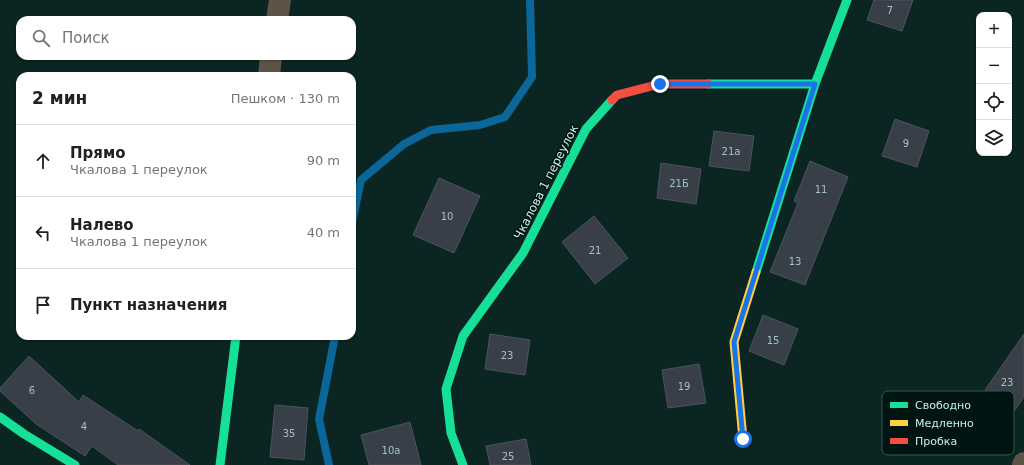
<!DOCTYPE html>
<html lang="ru">
<meta charset="utf-8">
<style>
:root{--surface:#fff;--page:#f2f2f2;--text:#202124;--muted:#757577;--line:#e0e0e0}
body{margin:0;font-family:"DejaVu Sans",sans-serif;background:var(--page);color:var(--text)}
.controls{position:absolute;right:12px;top:12px;display:grid;overflow:hidden;border-radius:8px;box-shadow:0 1px 3px #0004}
.controls button{width:36px;height:36px;display:grid;place-items:center;padding:0;border:0;border-bottom:1px solid var(--line);background:var(--surface);color:var(--text);font:20px sans-serif}
.stop{position:absolute;width:12px;height:12px;margin:-9px;border:3px solid #1a73e8;border-radius:50%;background:#fff}
.stop.end{background:#1a73e8;border-color:#fff;box-shadow:0 1px 4px #0008}
.list{margin:0;padding:0;list-style:none}
h2{display:flex;justify-content:space-between;align-items:center;height:52px;margin:0;padding:0 16px;font-size:17px}
h2 small{font-size:13px;font-weight:400;color:var(--muted)}
.list li{display:grid;grid-template-columns:26px 1fr auto;gap:12px;align-items:center;box-sizing:border-box;height:72px;padding:0 16px;border-top:1px solid var(--line)}
.list b{display:block;font-size:15px;white-space:nowrap}
.list p{margin:0;font-size:13px;white-space:nowrap;color:var(--muted)}
.list em{font-size:13px;font-style:normal;color:var(--muted)}
.icon{flex:none;width:22px;height:22px;fill:none;stroke:currentColor;stroke-width:2;stroke-linecap:round;stroke-linejoin:round}
.map{position:relative;flex:none;width:1024px;height:465px;overflow:hidden}
.search{position:absolute;background:var(--surface);box-shadow:0 1px 3px #0004;left:16px;top:16px;width:340px;height:44px;display:flex;align-items:center;gap:10px;box-sizing:border-box;padding:0 14px;border-radius:12px;color:var(--muted);font-size:15px}
.panel{position:absolute;background:var(--surface);box-shadow:0 1px 3px #0004;left:16px;top:72px;width:340px;height:268px;border-radius:12px}
.map>svg:first-child{display:block}
.lines{fill:none;stroke-linecap:round;stroke-linejoin:round}
.stream{stroke:#0b6699;stroke-width:8}
.building{fill:#383f48;stroke:#4c535c}
.street{stroke:#5d5447;stroke-width:22}
.fast{stroke:#16e098;stroke-width:9}
.slow{stroke:#ffcf43;stroke-width:9}
.jam{stroke:#f24e42;stroke-width:9}
.route{stroke:#1a73e8;stroke-width:5}
.labels{text-anchor:middle;dominant-baseline:central;stroke-width:3;stroke-linejoin:round;paint-order:stroke}
.number-label{font-size:10px;fill:#a2c2bf}
.street-label{font-size:12px;fill:#c6eee7;stroke:#001512}
.key{fill:#001512;stroke:#3b5652;stroke-width:1}
.key-label{font-size:11px;fill:#c6eee7}
</style>
<div class="map">
<svg width="1024" height="465" viewBox="0 0 1024 465">
<rect width="100%" height="100%" fill="#0b2522"/>
<g class="lines">
<!-- stream -->
<path class="stream" d="M 352,223 L 361,180 L 404,144 L 431,130 L 480,125 L 505,117 L 532,77 L 530,0
M 329,465 L 319,419 L 335,336"/>
</g>
<!-- building -->
<path class="building" d="M 874,0 L 913,0 L 902,31 L 867,20 Z
M 895,119 L 929,131 L 917,167 L 882,156 Z
M 714,131 L 754,136 L 749,171 L 709,166 Z
M 810,161 L 848,177 L 805,285 L 770,272 L 798,203 L 794,201 Z
M 661,163 L 701,169 L 696,204 L 657,198 Z
M 439,178 L 480,196 L 454,253 L 413,235 Z
M 594,216 L 628,258 L 595,284 L 562,242 Z
M 763,315 L 798,329 L 784,365 L 749,351 Z
M 490,334 L 530,340 L 525,375 L 485,369 Z
M 1024,334 L 1024,397 L 1015,410 L 985,390 Z
M 29,356 L 79,402 L 83,395 L 138,431 L 139,429 L 190,465 L 118,465 L 92,446 L 85,456 L 36,424 L 0,391 L 0,388 Z
M 699,364 L 706,403 L 668,408 L 662,370 Z
M 275,405 L 308,408 L 304,460 L 270,457 Z
M 410,422 L 421,465 L 369,465 L 361,435 Z
M 526,439 L 531,465 L 490,465 L 486,446 Z"/>
<g class="lines">
<!-- street -->
<path class="street" d="M 277,20 L 280,0
M 269,76 L 271,56
M 1023,465 L 1024,463"/>
<!-- fast -->
<path class="fast" d="M 708,84 L 815,84
M 756,272 L 815,84 L 847,0
M 0,417 L 24,434 L 75,465
M 220,465 L 236,336
M 463,465 L 451,433 L 446,389 L 463,336 L 523,253 L 586,129 L 612,100"/>
<!-- slow -->
<path class="slow" d="M 743,439 L 734,342 L 756,272"/>
<!-- jam -->
<path class="jam" d="M 612,100 L 617,95 L 660,84 L 708,84"/>
</g>
<g class="lines">
<!-- route -->
<path class="route" d="M 660,84 L 815,84 L 734,342 L 743,439"/>
</g>
<g class="labels">
<!-- number labels -->
<g class="number-label">
<text x="890" y="10">7</text>
<text x="906" y="143">9</text>
<text x="731" y="151">21a</text>
<text x="679" y="183">21Б</text>
<text x="821" y="189">11</text>
<text x="447" y="216">10</text>
<text x="595" y="250">21</text>
<text x="795" y="261">13</text>
<text x="773" y="340">15</text>
<text x="507" y="355">23</text>
<text x="1007" y="382">23</text>
<text x="684" y="386">19</text>
<text x="32" y="390">6</text>
<text x="84" y="426">4</text>
<text x="289" y="433">35</text>
<text x="391" y="450">10а</text>
<text x="508" y="456">25</text>
</g>
<!-- street labels -->
<g class="street-label">
<text transform="translate(546 182) rotate(-63)">Чкалова 1 переулок</text>
</g>
</g>
<!-- legend -->
<rect x="882" y="391" width="132" height="64" rx="6" class="key"/>
<rect x="890" y="402" width="18" height="6" fill="#16e098"/>
<rect x="890" y="420" width="18" height="6" fill="#ffcf43"/>
<rect x="890" y="438" width="18" height="6" fill="#f24e42"/>
<g class="key-label">
<text x="915" y="409">Свободно</text>
<text x="915" y="427">Медленно</text>
<text x="915" y="445">Пробка</text>
</g>
</svg>
<div class="controls">
<button>+</button>
<button>−</button>
<button><svg class="icon" aria-label="locate" viewBox="0 0 24 24"><circle cx="12" cy="12" r="6"/><path d="M12 2v4M12 18v4M2 12h4M18 12h4"/></svg></button>
<button><svg class="icon" aria-label="layers" viewBox="0 0 24 24"><path d="M12 4l9 5-9 5-9-5zM3 14l9 5 9-5"/></svg></button>
</div>
<div class="stop" style="left:743px;top:439px"></div>
<div class="stop end" style="left:660px;top:84px"></div>
<div class="search"><svg class="icon" aria-label="search" viewBox="0 0 24 24"><circle cx="10" cy="10" r="6"/><path d="M15 15l6 6"/></svg>Поиск</div>
<section class="panel">
<h2>2 мин<small>Пешком · 130 m</small></h2>
<ul class="list">
<li><svg class="icon" aria-label="ahead" viewBox="0 0 24 24"><path d="M12 20V5M6 11l6-6 6 6"/></svg><div><b>Прямо</b><p>Чкалова 1 переулок</p></div><em>90 m</em></li>
<li><svg class="icon" aria-label="left" viewBox="0 0 24 24"><path d="M17 20v-9H6M10 6l-5 5 5 5"/></svg><div><b>Налево</b><p>Чкалова 1 переулок</p></div><em>40 m</em></li>
<li><svg class="icon" aria-label="arrive" viewBox="0 0 24 24"><path d="M6 21V4h12l-3 4 3 4H6"/></svg><div><b>Пункт назначения</b></div></li>
</ul>
</section>
</div>
